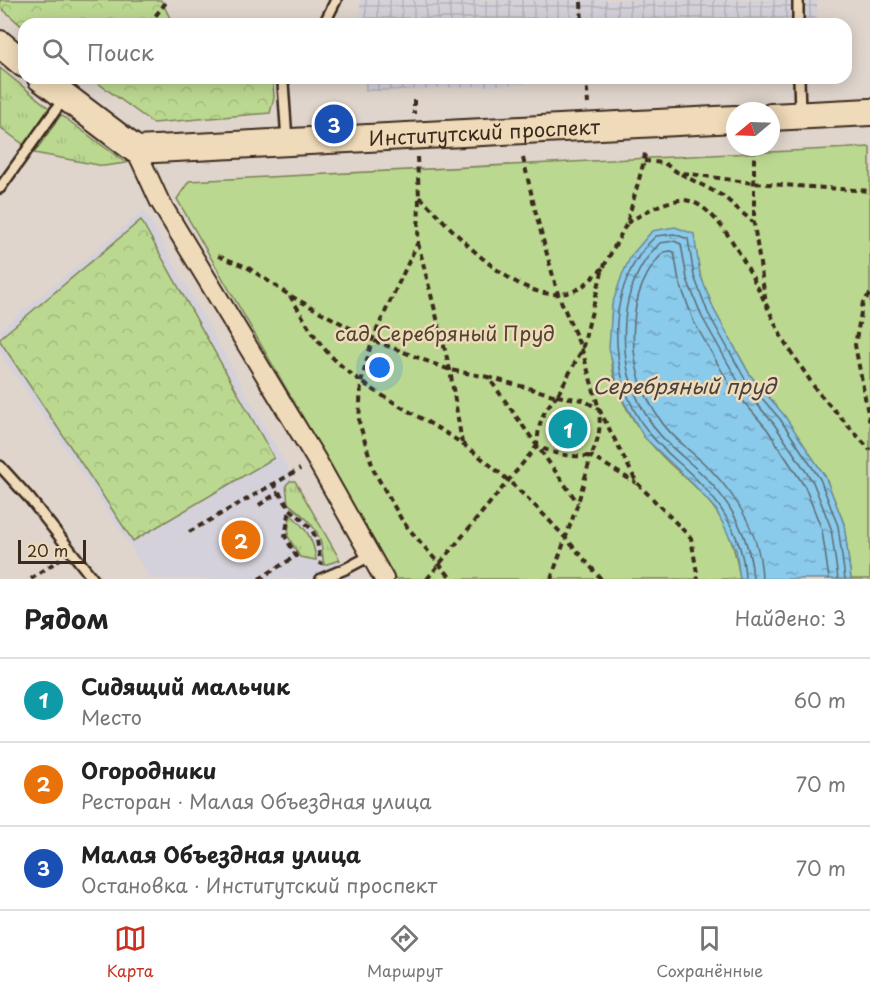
<!DOCTYPE html>
<html lang="ru">
<meta charset="utf-8">
<style>
:root{--surface:#fff;--page:#f6f6f6;--text:#222;--muted:#767676;--line:#e0e0e0;--accent:#c8321e}
body{margin:0;font-family:"Playpen Sans",sans-serif;background:var(--page);color:var(--text)}
.compass{position:absolute;left:726px;top:102px;width:54px;height:54px;border-radius:50%;background:var(--surface);box-shadow:0 3px 15px #0003;rotate:251deg}
.scale{position:absolute;left:18px;bottom:15px;width:68px;box-sizing:border-box;padding-left:6px;border:3px solid #3b2a1e;border-top:0;font-size:16px;line-height:21px;white-space:nowrap;color:#3b2a1e;-webkit-text-stroke:4px #efdab9;paint-order:stroke}
.you{position:absolute;left:380px;top:368px;width:21px;height:21px;margin:-15px;border:4px solid #fff;border-radius:50%;background:#1a73e8;box-shadow:0 0 0 9px #1a73e833}
.badge{display:grid;place-items:center;width:39px;height:39px;border-radius:50%;background:var(--accent);color:#fff;font-size:20px;font-weight:700}
.pin{position:absolute;translate:-50% -50%;border:3px solid #fff;box-shadow:0 2px 6px #0006}
.list{margin:0;padding:0;list-style:none}
h2{display:flex;justify-content:space-between;align-items:center;height:78px;margin:0;padding:0 24px;font-size:26px}
h2 small{font-size:20px;font-weight:400;color:var(--muted)}
.list li{display:grid;grid-template-columns:39px 1fr auto;gap:18px;align-items:center;box-sizing:border-box;height:84px;padding:0 24px;border-top:2px solid var(--line)}
.list b{display:block;font-size:22px;white-space:nowrap}
.list p{margin:0;font-size:20px;white-space:nowrap;color:var(--muted)}
.list em{font-size:20px;font-style:normal;color:var(--muted)}
.icon{flex:none;width:33px;height:33px;fill:none;stroke:currentColor;stroke-width:2;stroke-linecap:round;stroke-linejoin:round}
.map{position:relative;flex:none;width:870px;height:579px;overflow:hidden}
.search{position:absolute;background:var(--surface);box-shadow:0 3px 15px #0003;left:18px;right:18px;top:18px;height:66px;display:flex;align-items:center;gap:15px;box-sizing:border-box;padding:0 21px;border-radius:18px;color:var(--muted);font-size:22px}
.sheet{height:330px;background:var(--surface)}
nav{display:flex;justify-content:space-around;align-items:center;box-sizing:border-box;height:84px;border-top:2px solid var(--line);background:var(--surface);font-size:16px;color:var(--muted)}
nav a{display:grid;justify-items:center;gap:3px}
nav .on{color:var(--accent)}
.map>svg:first-child{display:block}
.built{fill:#d4d1da}
.industrial{fill:url(#industrial-grid)}
.grass{fill:url(#grass-tufts);stroke:#7b8157;stroke-width:1.5}
.forest{fill:url(#forest-crowns);stroke:#7b8157;stroke-width:1.5}
.green{fill:#bbd890;stroke:#7b8157;stroke-width:1.5}
.water{fill:url(#water-ripples);stroke:#6a8a99;stroke-width:1.5}
.lines{fill:none;stroke-linecap:round;stroke-linejoin:round}
.shore{stroke:#5b6a70;stroke-width:1.5}
.lane-casing{stroke:#3b2a1e;stroke-width:14}
.street-casing{stroke:#3b2a1e;stroke-width:22}
.secondary-casing{stroke:#3b2a1e;stroke-width:30}
.path{stroke:#3b2a1e;stroke-width:4;stroke-dasharray:6 4.5;stroke-linecap:butt}
.lane{stroke:#efdab9;stroke-width:9}
.street{stroke:#efdab9;stroke-width:18}
.secondary{stroke:#efdab9;stroke-width:26}
.labels{text-anchor:middle;dominant-baseline:central;stroke-width:5;stroke-linejoin:round;paint-order:stroke}
.street-label{font-size:20px;fill:#3b2a1e;stroke:#efdab9}
.park-label{font-size:20px;fill:#4e442f;stroke:#efdab9}
.water-label{font-size:21px;font-style:italic;fill:#47423d;stroke:#efdab9}
</style>
<div class="map">
<svg width="870" height="579" viewBox="0 0 870 579">
<defs>
<pattern id="industrial-grid" width="8" height="8" patternUnits="userSpaceOnUse" patternTransform="scale(1.5)"><rect width="8" height="8" fill="#d4d1da"/><path d="M0 4h8M4 0v8" fill="none" stroke="#b7b4bb"/></pattern>
<pattern id="grass-tufts" width="24" height="20" patternUnits="userSpaceOnUse" patternTransform="scale(1.5)"><rect width="24" height="20" fill="#bbd890"/><path d="M3 7l-1-3M5 7V3M7 7l1-3M15 17l-1-3M17 17v-4M19 17l1-3" fill="none" stroke="#a2ba7c"/></pattern>
<pattern id="forest-crowns" width="20" height="18" patternUnits="userSpaceOnUse" patternTransform="scale(1.5)"><rect width="20" height="18" fill="#bbd890"/><path d="M2 6a3 3 0 1 1 6 0M12 15a3 3 0 1 1 6 0" fill="none" stroke="#a2ba7c"/></pattern>
<pattern id="water-ripples" width="26" height="14" patternUnits="userSpaceOnUse" patternTransform="scale(1.5)"><rect width="26" height="14" fill="#8acaeb"/><path d="M2 4q2-2 4 0t4 0M15 11q2-2 4 0t4 0" fill="none" stroke="#72a4be"/></pattern>
</defs>
<rect width="100%" height="100%" fill="#dfd5cc"/>
<filter id="ink" filterUnits="userSpaceOnUse"><feTurbulence type="fractalNoise" baseFrequency=".0167" numOctaves="2"/><feDisplacementMap in="SourceGraphic" scale="12" xChannelSelector="R" yChannelSelector="G"/><feConvolveMatrix kernelMatrix="1 2 1 2 8 2 1 2 1" color-interpolation-filters="sRGB"/></filter>
<g filter="url(#ink)">
<!-- built -->
<path class="built" d="M 144,210 L 281,456 L 351,579 L 150,579 L 122,533 L 0,353 L 0,330 Z"/>
<!-- industrial -->
<path class="industrial" d="M 360,0 L 817,0 L 817,24 L 361,24 Z
M 364,78 L 640,78 L 365,92 Z"/>
<!-- grass -->
<path class="grass" d="M 0,68 L 49,108 L 24,145 L 0,127 Z
M 61,115 L 126,163 L 104,166 L 34,153 Z
M 290,481 L 295,481 L 340,560 L 324,565 C 322,556 323,548 320,540 C 314,523 301,514 288,503 L 286,485 Z
M 290,514 C 305,527 314,539 316,560 L 300,557 L 288,536 Z"/>
<!-- forest -->
<path class="forest" d="M 0,0 L 161,0 L 173,24 L 24,24 L 24,28 L 0,7 Z
M 91,78 L 268,78 L 273,83 L 274,98 L 270,113 L 153,123 Z
M 141,220 L 274,458 L 133,541 L 0,341 L 0,338 Z"/>
<!-- green -->
<path class="green" d="M 870,147 L 870,579 L 851,579 L 844,524 L 825,476 L 784,416 L 750,375 L 714,310 L 700,274 L 693,234 L 612,305 C 610,335 608,367 620,395 C 632,422 650,445 671,465 C 687,479 704,493 716,511 C 731,533 736,553 740,579 L 396,579 L 177,199 L 189,181 Z"/>
<!-- water -->
<path class="water" d="M 675,227 L 694,234 L 700,274 L 714,310 L 750,375 L 784,415 L 825,476 L 844,524 L 851,579 L 740,579 L 736,550 L 716,510 L 694,485 L 644,437 L 619,393 L 609,348 L 612,305 L 622,275 L 631,256 L 652,231 Z"/>
<g class="lines">
<!-- shore -->
<path class="shore" d="M 745,579 C 744,542 725,509 699,482 C 683,465 664,452 650,434 C 624,403 615,362 617,322 C 619,290 632,258 656,236 L 674,234 L 688,239 L 694,276 L 708,313 L 745,379 L 780,419 L 820,479 L 838,526 L 845,579
M 753,579 C 751,539 731,502 703,475 C 687,459 667,446 654,427 C 630,394 622,361 625,320 C 627,292 639,263 660,243 L 674,241 L 681,244 L 687,279 L 702,317 L 739,383 L 774,424 L 813,482 L 831,528 L 838,579
M 762,579 C 761,537 739,499 710,469 C 694,453 674,440 661,421 C 639,391 631,358 634,322 C 635,296 646,270 664,252 L 671,251 L 674,252 L 679,281 L 694,322 L 731,387 L 767,429 L 805,487 L 822,530 L 829,579"/>
<defs>
<path id="lane" d="M 798,0 L 798,24
M 324,24 L 336,0
M 286,78 L 283,83 L 287,140
M 799,78 L 800,113
M 0,188 L 65,97
M 0,466 L 30,499 L 93,579
M 321,579 L 345,569 L 372,555"/>
<path id="street" d="M 136,150 L 159,200 L 316,459 L 384,579"/>
<g id="secondary">
<path d="M 0,44 L 24,64"/>
<path id="s1" d="M 41,78 L 136,150 L 735,119"/>
<path d="M 771,117 L 870,112"/>
</g>
</defs>
<!-- lane casing -->
<use href="#lane" class="lane-casing"/>
<!-- street casing -->
<use href="#street" class="street-casing"/>
<!-- secondary casing -->
<use href="#secondary" class="secondary-casing"/>
<!-- path -->
<path class="path" d="M 581,2 L 582,24
M 149,24 L 168,0
M 586,78 L 588,104
M 414,100 L 414,114
M 754,147 L 754,224 L 766,304 L 782,338 L 817,391 L 870,450
M 417,157 L 419,197 L 418,242 L 372,340 L 361,383 L 359,422 L 374,471 L 403,522 L 452,579
M 523,158 L 537,218 L 558,294 L 582,350 L 599,409 L 637,483 L 691,538 L 698,579
M 644,161 L 664,163 L 677,172 L 753,183 L 870,191
M 681,174 L 723,196 L 754,223
M 420,197 C 454,230 524,316 578,289 C 587,284 595,275 603,268
M 627,223 C 644,213 662,201 682,200 C 717,199 750,273 764,300
M 418,243 L 450,370 L 462,443
M 218,256 L 247,267 L 289,295 L 372,340 L 450,370 L 488,377 L 578,503
M 870,294 L 863,302 L 855,345 L 870,424
M 290,296 C 302,315 316,341 331,356 C 370,395 420,414 464,445 C 517,483 559,529 601,579
M 488,377 L 557,396 L 582,350 L 603,268 L 627,223 L 644,161 L 645,152
M 557,396 L 583,400 L 599,409 C 601,428 599,439 591,456 C 569,457 557,455 537,446 C 539,422 541,413 557,396 Z
M 273,483 L 290,509 L 302,519 L 312,530 L 317,540 L 321,565
M 259,505 L 279,492
M 189,532 L 300,469
M 31,579 L 60,559
M 259,579 L 296,556 L 285,536 L 290,509
M 427,579 L 537,446
M 551,579 L 578,503 L 591,456 L 636,483"/>
<!-- lane -->
<use href="#lane" class="lane"/>
<!-- street -->
<use href="#street" class="street"/>
<!-- secondary -->
<use href="#secondary" class="secondary"/>
</g>
</g>
<g class="labels">
<!-- street labels -->
<g class="street-label">
<text stroke="none"><textPath href="#s1" startOffset="468">Институтский проспект</textPath></text>
</g>
<!-- park labels -->
<g class="park-label">
<text x="445" y="333">сад Серебряный Пруд</text>
</g>
<!-- water labels -->
<g class="water-label">
<text x="684" y="385">Серебряный пруд</text>
</g>
</g>
</svg>
<svg class="compass" viewBox="-18 -18 36 36"><path d="M0-13l5 13h-10z" fill="#e53935"/><path d="M0 13l5-13h-10z" fill="#767676"/></svg>
<div class="scale">20 m</div>
<div class="you"></div>
<div class="pin badge" style="left:568px;top:429px;background:#0f9aa8">1</div>
<div class="pin badge" style="left:241px;top:540px;background:#e8710a">2</div>
<div class="pin badge" style="left:334px;top:124px;background:#1a4fb4">3</div>
<div class="search"><svg class="icon" aria-label="search" viewBox="0 0 24 24"><circle cx="10" cy="10" r="6"/><path d="M15 15l6 6"/></svg>Поиск</div>
</div>
<section class="sheet">
<h2>Рядом<small>Найдено: 3</small></h2>
<ul class="list">
<li><span class="badge" style="background:#0f9aa8">1</span><div><b>Сидящий мальчик</b><p>Место</p></div><em>60 m</em></li>
<li><span class="badge" style="background:#e8710a">2</span><div><b>Огородники</b><p>Ресторан · Малая Объездная улица</p></div><em>70 m</em></li>
<li><span class="badge" style="background:#1a4fb4">3</span><div><b>Малая Объездная улица</b><p>Остановка · Институтский проспект</p></div><em>70 m</em></li>
</ul>
</section>
<nav>
<a class="on"><svg class="icon" aria-label="map" viewBox="0 0 24 24"><path d="M3 6l6-2 6 2 6-2v14l-6 2-6-2-6 2zM9 4v14M15 6v14"/></svg>Карта</a>
<a><svg class="icon" aria-label="directions" viewBox="0 0 24 24"><path d="M12 3l9 9-9 9-9-9zM9 14v-3h6M13 9l2 2-2 2"/></svg>Маршрут</a>
<a><svg class="icon" aria-label="saved" viewBox="0 0 24 24"><path d="M7 4h10v16l-5-4-5 4z"/></svg>Сохранённые</a>
</nav>
